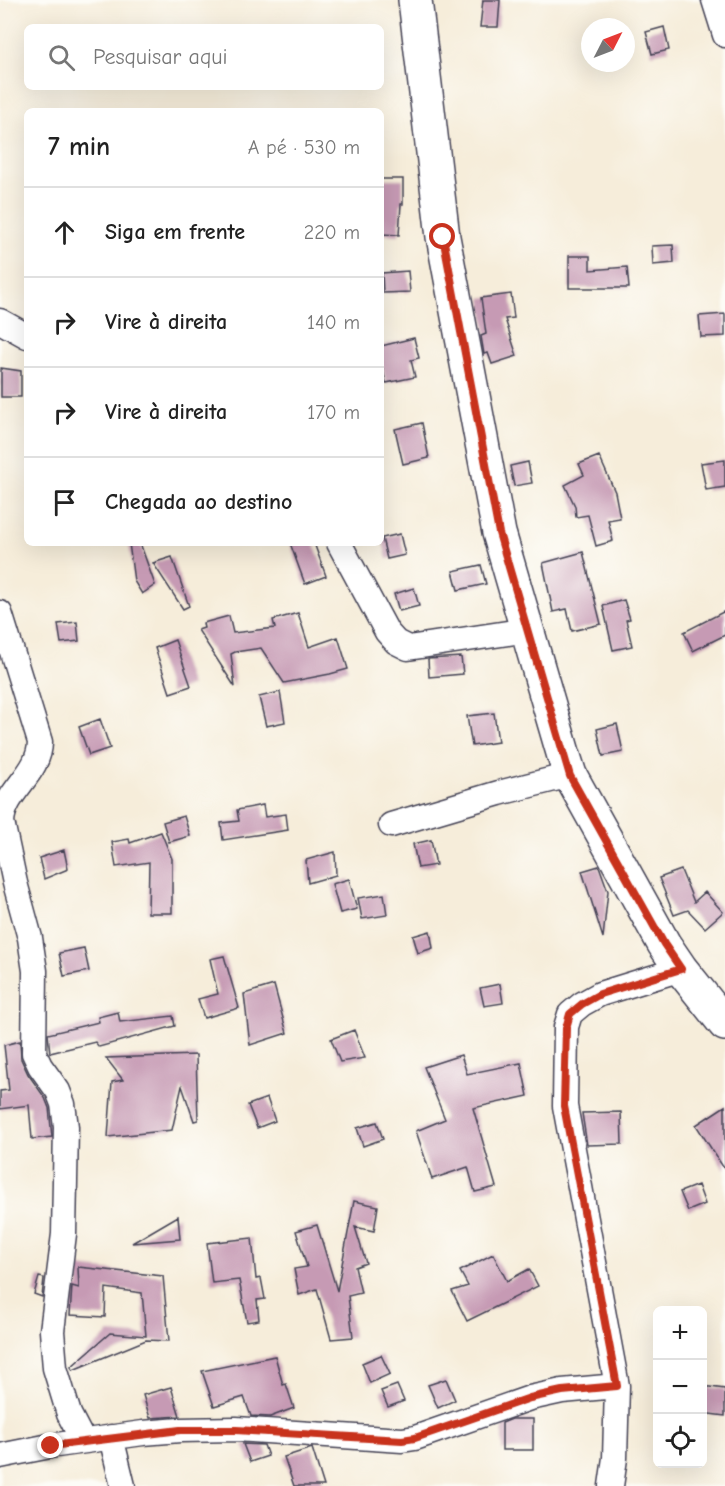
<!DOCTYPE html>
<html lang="pt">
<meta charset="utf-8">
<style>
:root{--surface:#fff;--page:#f6f6f6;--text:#222;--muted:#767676;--line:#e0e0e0}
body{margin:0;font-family:"Comic Neue",sans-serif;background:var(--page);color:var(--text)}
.controls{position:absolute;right:18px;bottom:18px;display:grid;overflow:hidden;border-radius:9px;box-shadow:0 6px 24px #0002}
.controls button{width:54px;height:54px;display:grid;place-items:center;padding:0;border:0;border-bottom:2px solid var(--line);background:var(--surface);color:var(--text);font:30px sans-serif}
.compass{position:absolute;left:581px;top:18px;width:54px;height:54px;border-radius:50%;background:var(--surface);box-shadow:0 6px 24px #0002;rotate:48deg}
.stop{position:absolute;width:18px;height:18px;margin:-14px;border:4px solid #c8321e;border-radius:50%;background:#fff}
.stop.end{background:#c8321e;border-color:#fff;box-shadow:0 2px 6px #0008}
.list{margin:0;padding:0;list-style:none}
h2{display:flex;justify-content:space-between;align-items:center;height:78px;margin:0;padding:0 24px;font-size:26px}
h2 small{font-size:20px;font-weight:400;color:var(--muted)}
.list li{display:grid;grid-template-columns:39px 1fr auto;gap:18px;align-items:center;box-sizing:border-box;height:90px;padding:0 24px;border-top:2px solid var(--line)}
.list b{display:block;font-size:22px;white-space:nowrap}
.list em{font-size:20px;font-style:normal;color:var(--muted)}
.icon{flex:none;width:33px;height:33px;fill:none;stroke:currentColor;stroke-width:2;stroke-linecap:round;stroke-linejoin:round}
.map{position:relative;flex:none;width:725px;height:1486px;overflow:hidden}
.search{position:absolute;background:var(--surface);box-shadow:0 6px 24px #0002;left:24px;top:24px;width:360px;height:66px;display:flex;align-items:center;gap:15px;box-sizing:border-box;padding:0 21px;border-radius:9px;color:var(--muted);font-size:22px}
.panel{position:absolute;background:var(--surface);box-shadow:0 6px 24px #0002;left:24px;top:108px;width:360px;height:438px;border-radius:9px}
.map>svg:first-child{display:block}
.building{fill:#c69ab4}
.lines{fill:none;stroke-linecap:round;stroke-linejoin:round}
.street-casing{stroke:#424053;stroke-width:27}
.secondary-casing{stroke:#424053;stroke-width:36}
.street{stroke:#fff;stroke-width:24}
.secondary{stroke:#fff;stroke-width:33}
.route{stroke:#c8321e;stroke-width:8}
</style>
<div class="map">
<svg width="725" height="1486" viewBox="0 0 725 1486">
<rect width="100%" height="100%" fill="#fdfcf7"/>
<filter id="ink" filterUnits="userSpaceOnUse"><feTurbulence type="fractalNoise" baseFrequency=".0167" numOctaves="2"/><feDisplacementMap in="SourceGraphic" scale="12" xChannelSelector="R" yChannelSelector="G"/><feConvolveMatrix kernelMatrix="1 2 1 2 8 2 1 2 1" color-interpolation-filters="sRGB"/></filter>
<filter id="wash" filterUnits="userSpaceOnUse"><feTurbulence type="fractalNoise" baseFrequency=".008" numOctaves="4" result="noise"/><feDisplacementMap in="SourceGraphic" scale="24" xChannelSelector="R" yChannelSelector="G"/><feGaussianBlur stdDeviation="1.35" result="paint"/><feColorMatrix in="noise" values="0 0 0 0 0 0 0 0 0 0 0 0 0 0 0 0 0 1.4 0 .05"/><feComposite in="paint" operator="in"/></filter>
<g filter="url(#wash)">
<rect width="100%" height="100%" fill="#f6edda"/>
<g id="blocks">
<!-- building -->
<path class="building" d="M 483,0 L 500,0 L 498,27 L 480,27 Z
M 664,27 L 669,50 L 652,54 L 646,32 Z
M 381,179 L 403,179 L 403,204 L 401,204 L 399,235 L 381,234 Z
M 673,245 L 674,263 L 653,265 L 652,246 Z
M 569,256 L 590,256 L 590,270 L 627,267 L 629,288 L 569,288 Z
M 408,271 L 410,292 L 383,293 L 382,273 Z
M 511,294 L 514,318 L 505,319 L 517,356 L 492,364 L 488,353 L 484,354 L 481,336 L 486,334 L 481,298 Z
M 725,314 L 725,336 L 701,337 L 699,316 Z
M 414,338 L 419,358 L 411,360 L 415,377 L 386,383 L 381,362 L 381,346 Z
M 1,368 L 21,371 L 21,397 L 1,397 Z
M 422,423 L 429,458 L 403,464 L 395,429 Z
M 599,456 L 615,492 L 620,518 L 608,520 L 613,541 L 596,546 L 588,515 L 576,517 L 575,506 L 565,485 L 584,475 L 579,464 Z
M 725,460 L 725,487 L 706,490 L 701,463 Z
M 528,462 L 532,483 L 514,486 L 510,466 Z
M 400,534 L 405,555 L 387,559 L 382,538 Z
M 129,543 L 140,543 L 155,585 L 142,594 L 134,581 Z
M 290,543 L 314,543 L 326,576 L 305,584 Z
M 583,552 L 601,624 L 572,631 L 567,609 L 553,612 L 543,563 Z
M 172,557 L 189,606 L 183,609 L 153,563 Z
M 481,565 L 486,584 L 458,590 L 453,571 Z
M 414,588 L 419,606 L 399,611 L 394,594 Z
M 624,600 L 630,619 L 626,620 L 632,646 L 613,650 L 603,606 Z
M 725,611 L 725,635 L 693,651 L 684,632 Z
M 298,613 L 309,647 L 338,637 L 348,669 L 330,674 L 284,683 L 261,648 L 235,652 L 231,654 L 235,687 L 198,630 L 204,628 L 203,623 L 229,616 L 233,633 L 275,628 L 273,620 Z
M 77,622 L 79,641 L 61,643 L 58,624 Z
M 175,640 L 191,686 L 170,693 L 155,648 Z
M 461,657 L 463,674 L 429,677 L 428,659 Z
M 280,692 L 285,722 L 266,726 L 259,697 Z
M 494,713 L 498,742 L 472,746 L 467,716 Z
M 100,719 L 110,748 L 89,755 L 79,727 Z
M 617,724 L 623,752 L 603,756 L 597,729 Z
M 263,805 L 265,817 L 286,814 L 288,830 L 223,840 L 221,823 L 239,821 L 237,810 Z
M 184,816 L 190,836 L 169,842 L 163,822 Z
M 161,832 L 172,859 L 172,913 L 148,913 L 149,862 L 116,867 L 112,842 L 129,839 L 130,843 Z
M 431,840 L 436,865 L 418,868 L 413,844 Z
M 64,850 L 68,869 L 44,879 L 39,858 Z
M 335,852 L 336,875 L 308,883 L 306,860 Z
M 599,866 L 608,891 L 603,938 L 582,871 Z
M 681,870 L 694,902 L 705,892 L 723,912 L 705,928 L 688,910 L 674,915 L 659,878 Z
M 349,879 L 357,909 L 340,913 L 332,884 Z
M 384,894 L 387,915 L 362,919 L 358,898 Z
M 430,931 L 433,948 L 418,953 L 413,936 Z
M 84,948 L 89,971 L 64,976 L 59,953 Z
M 224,956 L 239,1008 L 204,1018 L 198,999 L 218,994 L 210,959 Z
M 500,984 L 503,1003 L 484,1006 L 480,988 Z
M 274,985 L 287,1033 L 250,1045 L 244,994 Z
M 118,1012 L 120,1022 L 173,1016 L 175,1026 L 99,1047 L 95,1042 L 50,1053 L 48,1034 L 99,1022 L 98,1017 Z
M 354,1030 L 365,1058 L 340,1062 L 331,1039 Z
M 20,1041 L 21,1059 L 28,1074 L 45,1098 L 49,1108 L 52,1137 L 32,1139 L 29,1105 L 0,1109 L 0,1091 L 9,1090 L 4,1045 Z
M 196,1055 L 198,1120 L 194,1121 L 182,1086 L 172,1130 L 108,1137 L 112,1082 L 123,1080 L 106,1058 Z
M 461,1055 L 467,1074 L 521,1063 L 528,1096 L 473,1108 L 496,1187 L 475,1192 L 468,1167 L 432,1179 L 416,1131 L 445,1119 L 424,1067 Z
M 267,1098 L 275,1121 L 257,1128 L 248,1105 Z
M 725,1106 L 725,1170 L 696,1125 Z
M 621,1112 L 622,1144 L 587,1145 L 582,1113 Z
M 377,1122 L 383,1139 L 363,1146 L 357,1128 Z
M 698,1185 L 705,1204 L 688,1211 L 680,1192 Z
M 354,1201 L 378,1206 L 374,1231 L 355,1227 L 366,1263 L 355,1267 L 361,1293 L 348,1296 L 353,1337 L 331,1339 L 317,1289 L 299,1295 L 294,1269 L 307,1267 L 296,1231 L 317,1225 L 337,1291 Z
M 178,1216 L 180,1239 L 132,1243 Z
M 252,1238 L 256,1279 L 261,1278 L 265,1299 L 257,1300 L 259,1320 L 247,1322 L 239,1280 L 212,1283 L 207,1243 Z
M 493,1254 L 507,1281 L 529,1269 L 538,1286 L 467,1321 L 452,1291 L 468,1286 L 460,1271 Z
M 78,1267 L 163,1276 L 169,1341 L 146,1340 L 73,1370 L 71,1367 L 110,1333 L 146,1336 L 142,1293 L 106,1288 L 105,1317 L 70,1315 L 72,1286 L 79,1288 Z
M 39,1277 L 44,1278 L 42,1297 L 34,1294 Z
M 381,1355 L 390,1374 L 370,1383 L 362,1363 Z
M 275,1356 L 283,1385 L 286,1384 L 294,1408 L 270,1417 L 251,1416 L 244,1397 L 214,1406 L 202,1371 Z
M 446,1379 L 455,1400 L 438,1408 L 428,1385 Z
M 397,1385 L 404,1401 L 388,1407 L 381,1391 Z
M 702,1386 L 725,1389 L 725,1416 L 702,1413 Z
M 171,1387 L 180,1416 L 150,1418 L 143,1395 Z
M 512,1419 L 533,1419 L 533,1450 L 502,1450 L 502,1423 Z
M 243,1444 L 264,1445 L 268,1456 L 250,1462 Z
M 312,1448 L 324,1486 L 294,1486 L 284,1457 Z"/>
</g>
</g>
<g filter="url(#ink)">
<use href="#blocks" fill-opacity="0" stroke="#424053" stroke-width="1.5"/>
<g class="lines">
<defs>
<path id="street" d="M 714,0 L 725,35
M 0,321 L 27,336
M 339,543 L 387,632 L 396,642 L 408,648 L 528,630
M 0,613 L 40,742 C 40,774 4,791 2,822 L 15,883 L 30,938 L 35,971 L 34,1053 L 40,1066 L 58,1091 L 63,1104 L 66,1127 L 64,1234 L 52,1331 L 55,1368 L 69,1414 L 83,1441
M 391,825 L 499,793 L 570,775
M 111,1437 L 123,1486
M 0,1456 L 50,1446 L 143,1433 L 180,1430 L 236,1429 L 402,1440 L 415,1438 L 530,1398 L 562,1391 L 617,1386
M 611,1486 L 615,1458 L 617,1386 L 565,1106 L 566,1027 L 570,1014 L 582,1004 L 600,994 L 681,969"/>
<path id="secondary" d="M 415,0 L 443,237 L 499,533 L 563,753 L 570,775 L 664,944 L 681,969 L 725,1024"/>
</defs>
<!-- street casing -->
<use href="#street" class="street-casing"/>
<!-- secondary casing -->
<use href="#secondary" class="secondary-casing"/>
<!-- street -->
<use href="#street" class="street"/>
<!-- secondary -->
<use href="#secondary" class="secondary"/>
</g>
</g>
<g class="lines" filter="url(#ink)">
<!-- route -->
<path class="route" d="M 51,1446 L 180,1430 L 236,1430 L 402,1440 L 415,1438 L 530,1398 L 562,1391 L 617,1386 L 564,1106 L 566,1028 L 570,1014 L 582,1004 L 600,994 L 681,969 L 664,944 L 570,776 L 499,533 L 443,237"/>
</g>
</svg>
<div class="controls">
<button>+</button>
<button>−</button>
<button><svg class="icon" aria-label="locate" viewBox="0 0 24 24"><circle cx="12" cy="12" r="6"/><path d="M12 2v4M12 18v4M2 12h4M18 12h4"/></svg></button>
</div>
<svg class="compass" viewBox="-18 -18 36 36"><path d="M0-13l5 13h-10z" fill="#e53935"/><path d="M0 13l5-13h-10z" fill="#767676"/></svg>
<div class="stop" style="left:443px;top:237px"></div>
<div class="stop end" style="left:51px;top:1446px"></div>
<div class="search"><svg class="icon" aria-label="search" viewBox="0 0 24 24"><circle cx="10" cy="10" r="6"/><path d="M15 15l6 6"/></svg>Pesquisar aqui</div>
<section class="panel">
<h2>7 min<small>A pé · 530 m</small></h2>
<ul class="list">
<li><svg class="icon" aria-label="ahead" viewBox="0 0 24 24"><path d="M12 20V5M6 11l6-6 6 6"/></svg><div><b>Siga em frente</b></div><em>220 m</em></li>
<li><svg class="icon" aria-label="right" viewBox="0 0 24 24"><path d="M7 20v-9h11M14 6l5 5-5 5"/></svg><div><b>Vire à direita</b></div><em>140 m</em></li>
<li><svg class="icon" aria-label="right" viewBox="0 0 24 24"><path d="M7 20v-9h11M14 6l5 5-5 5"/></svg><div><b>Vire à direita</b></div><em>170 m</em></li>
<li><svg class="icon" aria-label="arrive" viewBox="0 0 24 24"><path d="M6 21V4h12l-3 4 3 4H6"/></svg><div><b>Chegada ao destino</b></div></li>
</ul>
</section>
</div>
